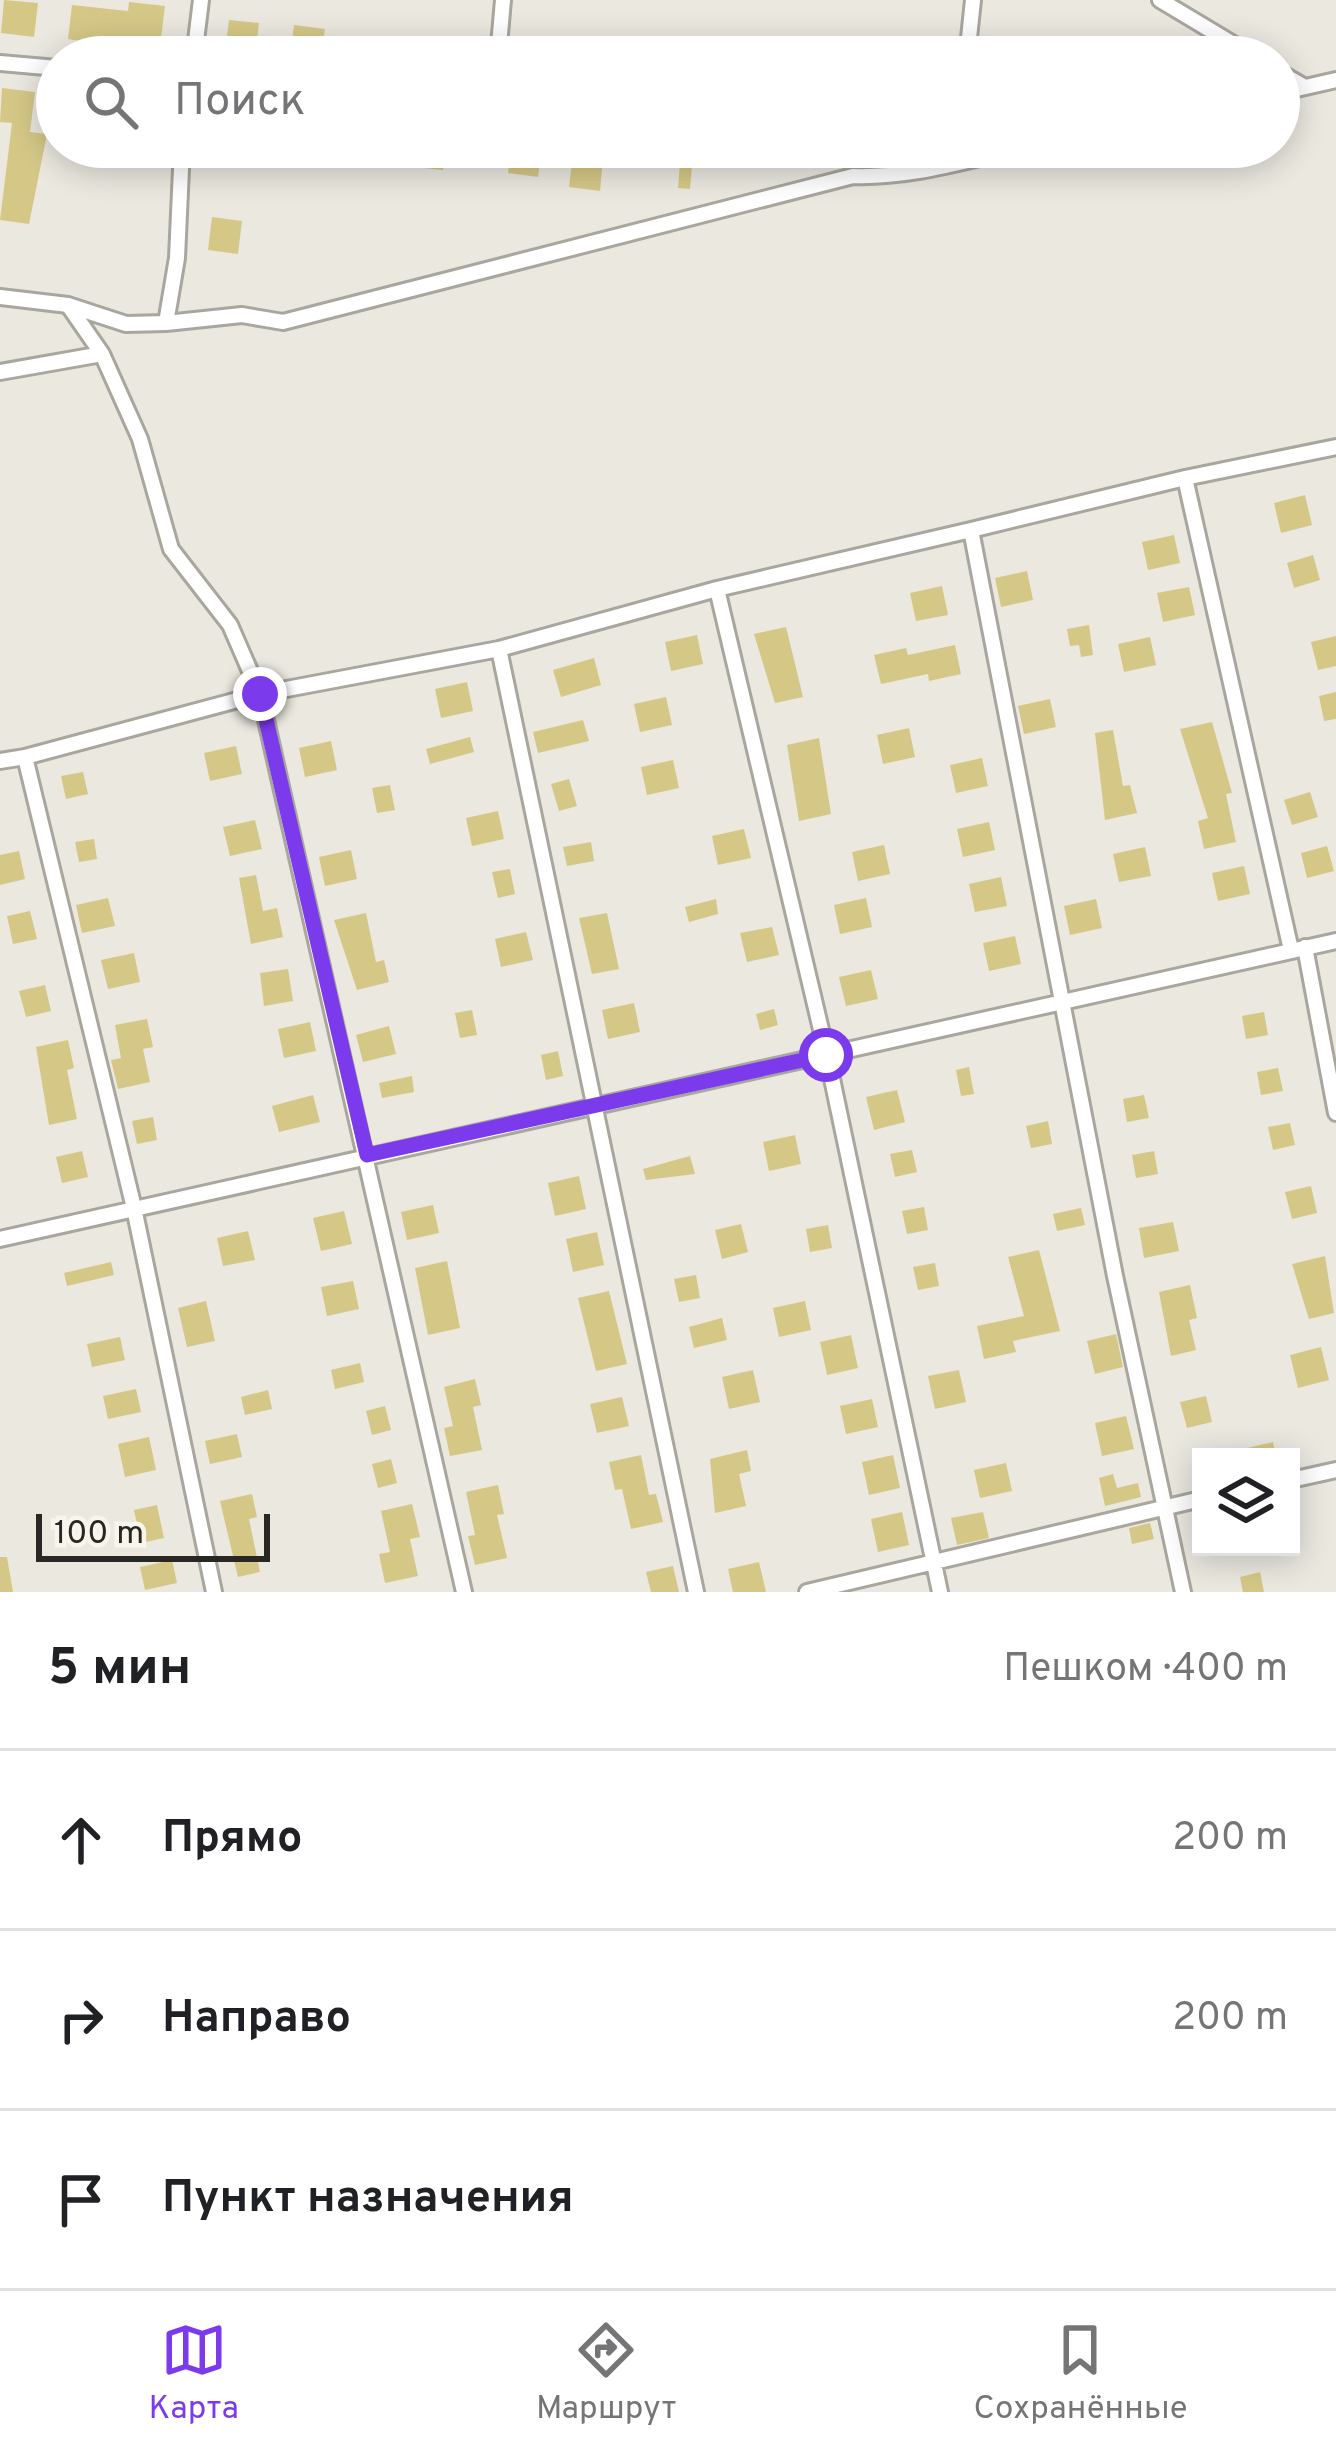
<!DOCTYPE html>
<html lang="ru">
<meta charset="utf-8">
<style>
:root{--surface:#fff;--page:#f6f6f6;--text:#202124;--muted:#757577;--line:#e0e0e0;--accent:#7c3aed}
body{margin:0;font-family:Overpass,sans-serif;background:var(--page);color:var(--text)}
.controls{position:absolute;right:36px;bottom:36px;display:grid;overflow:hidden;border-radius:0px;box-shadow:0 6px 30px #0003}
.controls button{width:108px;height:108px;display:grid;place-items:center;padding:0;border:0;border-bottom:3px solid var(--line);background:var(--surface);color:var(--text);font:60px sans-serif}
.scale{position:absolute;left:36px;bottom:30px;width:234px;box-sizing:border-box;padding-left:12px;border:6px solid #282724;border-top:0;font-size:33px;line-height:42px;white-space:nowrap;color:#282724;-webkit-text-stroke:9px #f7f5ec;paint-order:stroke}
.stop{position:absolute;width:36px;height:36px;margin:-27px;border:9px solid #7c3aed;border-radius:50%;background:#fff}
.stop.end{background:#7c3aed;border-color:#fff;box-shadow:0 3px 12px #0008}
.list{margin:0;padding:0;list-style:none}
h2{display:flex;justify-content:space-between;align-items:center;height:156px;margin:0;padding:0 48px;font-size:51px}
h2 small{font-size:39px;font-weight:400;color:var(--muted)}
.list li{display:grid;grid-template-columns:78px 1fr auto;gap:36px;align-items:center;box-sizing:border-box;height:180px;padding:0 48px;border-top:3px solid var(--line)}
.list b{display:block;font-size:45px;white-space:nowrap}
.list em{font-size:39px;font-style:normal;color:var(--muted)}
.icon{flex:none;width:66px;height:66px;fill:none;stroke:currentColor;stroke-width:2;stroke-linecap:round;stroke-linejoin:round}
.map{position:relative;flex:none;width:1336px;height:1592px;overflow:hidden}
.search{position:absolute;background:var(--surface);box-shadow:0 6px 30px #0003;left:36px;right:36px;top:36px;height:132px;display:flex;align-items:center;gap:30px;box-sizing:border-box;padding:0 42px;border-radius:66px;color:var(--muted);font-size:45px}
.sheet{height:696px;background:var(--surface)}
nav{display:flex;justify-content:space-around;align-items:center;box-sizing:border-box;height:168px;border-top:3px solid var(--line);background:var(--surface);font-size:33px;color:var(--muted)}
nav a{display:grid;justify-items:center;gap:6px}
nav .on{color:var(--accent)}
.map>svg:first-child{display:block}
.building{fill:#d5c887}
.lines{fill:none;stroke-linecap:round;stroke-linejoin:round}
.minor-casing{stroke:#a8a69d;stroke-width:20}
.minor{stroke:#fff;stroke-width:14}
.route{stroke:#7c3aed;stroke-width:15}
</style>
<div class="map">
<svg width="1336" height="1592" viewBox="0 0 1336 1592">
<rect width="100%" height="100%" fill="#eae8df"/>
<!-- building -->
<path class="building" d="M 4,0 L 38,3 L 34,37 L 1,33 Z
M 129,2 L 165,6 L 159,54 L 68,39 L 72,5 L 128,11 Z
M 229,20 L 259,23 L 255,56 L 225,52 Z
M 294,25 L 325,29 L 321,57 L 290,57 Z
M 2,88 L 35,92 L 30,132 L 47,134 L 29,224 L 0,220 L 12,123 L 0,122 Z
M 340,147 L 385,147 L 384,160 L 340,155 Z
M 415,147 L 446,147 L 443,170 L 413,167 Z
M 511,147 L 542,147 L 538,177 L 508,173 Z
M 573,154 L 603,158 L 600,191 L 569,187 Z
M 680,164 L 692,165 L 690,189 L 678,188 Z
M 212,217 L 242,221 L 238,254 L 208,250 Z
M 1305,495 L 1312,525 L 1281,533 L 1274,503 Z
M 1174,535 L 1180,563 L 1148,570 L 1142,542 Z
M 1313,555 L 1320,580 L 1294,588 L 1287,563 Z
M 1027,571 L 1033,600 L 1001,607 L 995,578 Z
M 942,586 L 948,615 L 916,621 L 910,593 Z
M 1189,587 L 1195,615 L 1163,622 L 1157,593 Z
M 1089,625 L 1093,655 L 1081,657 L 1079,645 L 1070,646 L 1067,629 Z
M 786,627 L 803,697 L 775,703 L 754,634 Z
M 697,635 L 703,664 L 671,671 L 665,642 Z
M 1336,636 L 1336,666 L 1318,670 L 1311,642 Z
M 1150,637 L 1156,665 L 1124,672 L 1118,644 Z
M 955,645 L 961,674 L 929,681 L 928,674 L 881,684 L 874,655 L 906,648 L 908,655 Z
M 594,658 L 601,685 L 561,697 L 553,670 Z
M 467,682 L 473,711 L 441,718 L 435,689 Z
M 1336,692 L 1336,719 L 1324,721 L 1319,696 Z
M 666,697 L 672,725 L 640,732 L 634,704 Z
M 1050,699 L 1056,727 L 1024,734 L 1018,706 Z
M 583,720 L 589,741 L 538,753 L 533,732 Z
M 1212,722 L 1232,793 L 1226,794 L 1236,842 L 1204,849 L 1198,821 L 1208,818 L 1180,729 Z
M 909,728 L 915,757 L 883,764 L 877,735 Z
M 1113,730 L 1123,786 L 1130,785 L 1137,813 L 1105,820 L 1095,733 Z
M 470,737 L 474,752 L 430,764 L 426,749 Z
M 819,738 L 831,814 L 799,821 L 787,745 Z
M 331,741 L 337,770 L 305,777 L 299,748 Z
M 236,746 L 242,774 L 210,781 L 204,753 Z
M 982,758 L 988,786 L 956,793 L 950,765 Z
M 673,760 L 679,788 L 647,795 L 641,767 Z
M 83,772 L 88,794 L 66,799 L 61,776 Z
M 569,779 L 577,806 L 559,811 L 551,784 Z
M 390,785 L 395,810 L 377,813 L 372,788 Z
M 1310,792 L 1318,817 L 1292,825 L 1284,800 Z
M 498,811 L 504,839 L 472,846 L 466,818 Z
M 255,820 L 262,849 L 230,856 L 223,827 Z
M 989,822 L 995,850 L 963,857 L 957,829 Z
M 744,829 L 751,858 L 718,865 L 712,836 Z
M 94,839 L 97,859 L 79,862 L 75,842 Z
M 591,842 L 594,861 L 567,866 L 563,847 Z
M 884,845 L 890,874 L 858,881 L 852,852 Z
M 1327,846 L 1334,871 L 1307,878 L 1301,853 Z
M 1145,847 L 1151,876 L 1119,882 L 1113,854 Z
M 351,850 L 357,879 L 325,886 L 319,857 Z
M 19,851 L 25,879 L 0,885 L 0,855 Z
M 1244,866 L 1250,894 L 1218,901 L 1212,873 Z
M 510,869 L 515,894 L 498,898 L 492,872 Z
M 256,875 L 263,911 L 277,908 L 283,937 L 251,944 L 239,878 Z
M 1001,877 L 1007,906 L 975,912 L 969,884 Z
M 108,898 L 115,926 L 82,933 L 76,905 Z
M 866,898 L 872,927 L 840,934 L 834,905 Z
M 716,899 L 718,914 L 689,922 L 685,907 Z
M 1096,899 L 1102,928 L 1070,935 L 1064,906 Z
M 30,911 L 37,939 L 13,944 L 7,916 Z
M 366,913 L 376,962 L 384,960 L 389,982 L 357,990 L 334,920 Z
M 607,913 L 619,969 L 592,974 L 579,918 Z
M 772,927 L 779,955 L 747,962 L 740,933 Z
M 526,932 L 533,960 L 501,967 L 495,939 Z
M 1015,936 L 1021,964 L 989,971 L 983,943 Z
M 134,953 L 140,982 L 108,989 L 101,960 Z
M 288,969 L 293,1001 L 264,1006 L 260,973 Z
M 871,970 L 878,999 L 846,1006 L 839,977 Z
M 45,985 L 51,1011 L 26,1017 L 19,991 Z
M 634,1003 L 640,1032 L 608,1039 L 602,1010 Z
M 774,1009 L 778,1025 L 760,1030 L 756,1014 Z
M 472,1010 L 477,1035 L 460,1038 L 455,1013 Z
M 1264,1012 L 1268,1035 L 1246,1039 L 1242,1016 Z
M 147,1019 L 153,1047 L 143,1049 L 150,1082 L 118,1089 L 111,1060 L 121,1058 L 115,1025 Z
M 310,1022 L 316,1051 L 284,1058 L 278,1029 Z
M 389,1026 L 396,1054 L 363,1062 L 356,1035 Z
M 68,1040 L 74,1068 L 67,1070 L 77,1119 L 49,1125 L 36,1047 Z
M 558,1051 L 563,1076 L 546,1080 L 541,1055 Z
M 969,1067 L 974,1094 L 961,1096 L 956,1070 Z
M 1278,1068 L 1283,1091 L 1261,1095 L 1257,1072 Z
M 412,1076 L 414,1092 L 382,1098 L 379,1083 Z
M 897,1090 L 905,1122 L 874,1130 L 866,1097 Z
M 313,1095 L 320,1122 L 279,1132 L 272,1106 Z
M 1144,1095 L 1149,1118 L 1127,1122 L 1123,1099 Z
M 153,1117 L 157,1140 L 137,1144 L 132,1121 Z
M 1048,1121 L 1052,1144 L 1031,1148 L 1026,1126 Z
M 1290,1123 L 1295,1145 L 1273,1150 L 1268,1127 Z
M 795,1135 L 801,1164 L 769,1171 L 763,1142 Z
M 912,1150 L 917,1172 L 895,1177 L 890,1154 Z
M 82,1151 L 88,1177 L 62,1183 L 56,1157 Z
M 1154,1151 L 1158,1174 L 1136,1178 L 1132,1155 Z
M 690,1156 L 695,1174 L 646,1180 L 643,1169 Z
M 579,1176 L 586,1209 L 555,1216 L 548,1183 Z
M 1311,1186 L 1317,1213 L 1292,1219 L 1285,1192 Z
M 433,1205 L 439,1233 L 407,1240 L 401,1212 Z
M 924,1207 L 928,1230 L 907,1234 L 902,1211 Z
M 1081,1208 L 1085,1225 L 1057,1231 L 1053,1214 Z
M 344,1211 L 352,1244 L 321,1251 L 313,1218 Z
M 1173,1222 L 1179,1251 L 1144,1258 L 1139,1228 Z
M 741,1224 L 748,1252 L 722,1259 L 715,1230 Z
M 828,1225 L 832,1248 L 810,1252 L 806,1229 Z
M 248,1231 L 255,1260 L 223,1266 L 217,1238 Z
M 597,1232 L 604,1265 L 573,1272 L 566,1239 Z
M 1039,1250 L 1060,1331 L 1013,1341 L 1016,1352 L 984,1359 L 977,1326 L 1024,1316 L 1008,1257 Z
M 1325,1256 L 1334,1313 L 1309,1319 L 1292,1264 Z
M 447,1261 L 460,1328 L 428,1335 L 415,1268 Z
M 111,1262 L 114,1275 L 67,1286 L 64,1273 Z
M 935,1263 L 939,1286 L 918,1290 L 913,1267 Z
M 696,1275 L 700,1298 L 679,1302 L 674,1279 Z
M 353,1281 L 359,1309 L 327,1316 L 321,1287 Z
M 1190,1285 L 1197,1318 L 1189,1320 L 1196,1350 L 1171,1356 L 1159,1292 Z
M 609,1291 L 627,1364 L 596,1371 L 578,1298 Z
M 206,1301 L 215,1341 L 187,1347 L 178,1308 Z
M 805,1301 L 811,1330 L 779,1337 L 773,1308 Z
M 722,1318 L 727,1340 L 694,1348 L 689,1327 Z
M 1116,1334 L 1123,1367 L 1095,1374 L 1087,1341 Z
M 851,1335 L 858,1368 L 827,1375 L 820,1342 Z
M 120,1337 L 125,1360 L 92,1367 L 87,1344 Z
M 1321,1347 L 1329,1380 L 1298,1388 L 1290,1355 Z
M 360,1363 L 364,1382 L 335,1389 L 331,1370 Z
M 753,1370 L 760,1402 L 729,1409 L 722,1377 Z
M 959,1370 L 966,1402 L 935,1409 L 928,1376 Z
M 475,1379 L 481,1405 L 473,1407 L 482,1450 L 450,1456 L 444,1428 L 453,1426 L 444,1387 Z
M 136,1389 L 141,1412 L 108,1419 L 103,1396 Z
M 268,1390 L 272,1409 L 245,1415 L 241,1397 Z
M 1206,1396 L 1212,1422 L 1187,1428 L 1180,1402 Z
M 622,1397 L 629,1426 L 597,1433 L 590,1404 Z
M 872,1399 L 878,1427 L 846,1434 L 840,1406 Z
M 385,1406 L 391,1430 L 372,1435 L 366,1411 Z
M 1126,1416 L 1134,1449 L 1102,1456 L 1095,1423 Z
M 237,1434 L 242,1457 L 210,1464 L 205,1441 Z
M 149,1437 L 156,1470 L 125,1477 L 118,1444 Z
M 1273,1442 L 1276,1457 L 1230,1457 L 1230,1452 Z
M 747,1450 L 751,1471 L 739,1474 L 746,1506 L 715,1513 L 710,1459 Z
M 641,1455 L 649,1495 L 656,1494 L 663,1522 L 631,1529 L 622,1489 L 615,1490 L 609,1462 Z
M 893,1455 L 900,1488 L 869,1495 L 862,1462 Z
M 391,1459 L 397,1483 L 378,1488 L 372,1464 Z
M 1006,1463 L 1012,1491 L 980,1498 L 974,1470 Z
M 1113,1474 L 1117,1488 L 1138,1483 L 1141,1497 L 1105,1506 L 1099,1478 Z
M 498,1485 L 504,1514 L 497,1515 L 507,1558 L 475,1565 L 468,1536 L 475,1535 L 466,1492 Z
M 252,1494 L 257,1517 L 249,1519 L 260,1572 L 238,1577 L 220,1501 Z
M 412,1504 L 420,1537 L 410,1539 L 418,1576 L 385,1583 L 379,1554 L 390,1552 L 381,1511 Z
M 157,1505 L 164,1538 L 141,1543 L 134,1510 Z
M 902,1512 L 909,1545 L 878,1552 L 871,1519 Z
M 983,1512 L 989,1538 L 957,1545 L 951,1518 Z
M 1150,1523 L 1154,1539 L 1132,1544 L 1129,1528 Z
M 0,1557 L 7,1557 L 13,1592 L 0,1592 Z
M 172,1560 L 177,1583 L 145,1590 L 140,1567 Z
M 759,1562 L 766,1592 L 733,1592 L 728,1569 Z
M 673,1566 L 679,1592 L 651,1592 L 646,1572 Z
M 1260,1572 L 1264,1592 L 1243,1592 L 1240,1577 Z"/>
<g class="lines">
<defs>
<path id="minor" d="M 1160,0 L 1255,57
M 194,57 L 201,0
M 498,57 L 503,0
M 967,57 L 973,0
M 0,63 L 57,68
M 1279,72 L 1305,87
M 1279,93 L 1336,80
M 795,147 L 844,156 L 872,147
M 0,297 L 68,305 L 126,324 L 166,323 L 177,258 L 182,147
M 68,305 L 102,354
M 166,323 L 242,315 L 283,322 L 853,176 C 914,178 969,159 1029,147
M 0,372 L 102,354 L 140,439 L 171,549 L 230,625 L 260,694 L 25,757
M 1185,478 L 1336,447
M 971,530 L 1185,478 L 1291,950
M 717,589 L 971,530 L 1115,1276 L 1183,1592
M 499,649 L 717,589 L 827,1055 L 940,1592
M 0,761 L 25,757 L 134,1208 L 214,1592
M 1305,947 L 1336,1113
M 0,1239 L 1336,941
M 1291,1480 L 1336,1470
M 464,1592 L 260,694 L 499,649 L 696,1592
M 807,1592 L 1201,1499"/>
</defs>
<!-- minor casing -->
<use href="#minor" class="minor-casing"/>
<!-- minor -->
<use href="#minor" class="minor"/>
</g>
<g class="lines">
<!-- route -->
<path class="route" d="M 260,694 L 367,1155 L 826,1055"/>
</g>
</svg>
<div class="controls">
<button><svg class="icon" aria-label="layers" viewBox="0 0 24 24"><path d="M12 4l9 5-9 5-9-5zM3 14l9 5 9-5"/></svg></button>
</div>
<div class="scale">100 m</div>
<div class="stop" style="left:826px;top:1055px"></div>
<div class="stop end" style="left:260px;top:694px"></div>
<div class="search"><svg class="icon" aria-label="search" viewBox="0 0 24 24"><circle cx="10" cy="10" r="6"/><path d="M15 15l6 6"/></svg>Поиск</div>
</div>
<section class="sheet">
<h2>5 мин<small>Пешком · 400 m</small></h2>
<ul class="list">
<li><svg class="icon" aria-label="ahead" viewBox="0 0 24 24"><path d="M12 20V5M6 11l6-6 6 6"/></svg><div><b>Прямо</b></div><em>200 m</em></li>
<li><svg class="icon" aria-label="right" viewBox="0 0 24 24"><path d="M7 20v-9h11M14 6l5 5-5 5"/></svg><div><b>Направо</b></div><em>200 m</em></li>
<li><svg class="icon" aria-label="arrive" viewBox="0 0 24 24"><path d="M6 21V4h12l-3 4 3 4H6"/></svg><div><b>Пункт назначения</b></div></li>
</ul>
</section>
<nav>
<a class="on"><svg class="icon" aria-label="map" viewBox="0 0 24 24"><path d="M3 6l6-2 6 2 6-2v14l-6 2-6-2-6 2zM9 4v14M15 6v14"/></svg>Карта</a>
<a><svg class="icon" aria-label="directions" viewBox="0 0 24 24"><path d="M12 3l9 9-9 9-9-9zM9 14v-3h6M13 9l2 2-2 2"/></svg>Маршрут</a>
<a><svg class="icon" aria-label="saved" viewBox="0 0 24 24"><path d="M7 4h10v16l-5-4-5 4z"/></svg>Сохранённые</a>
</nav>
